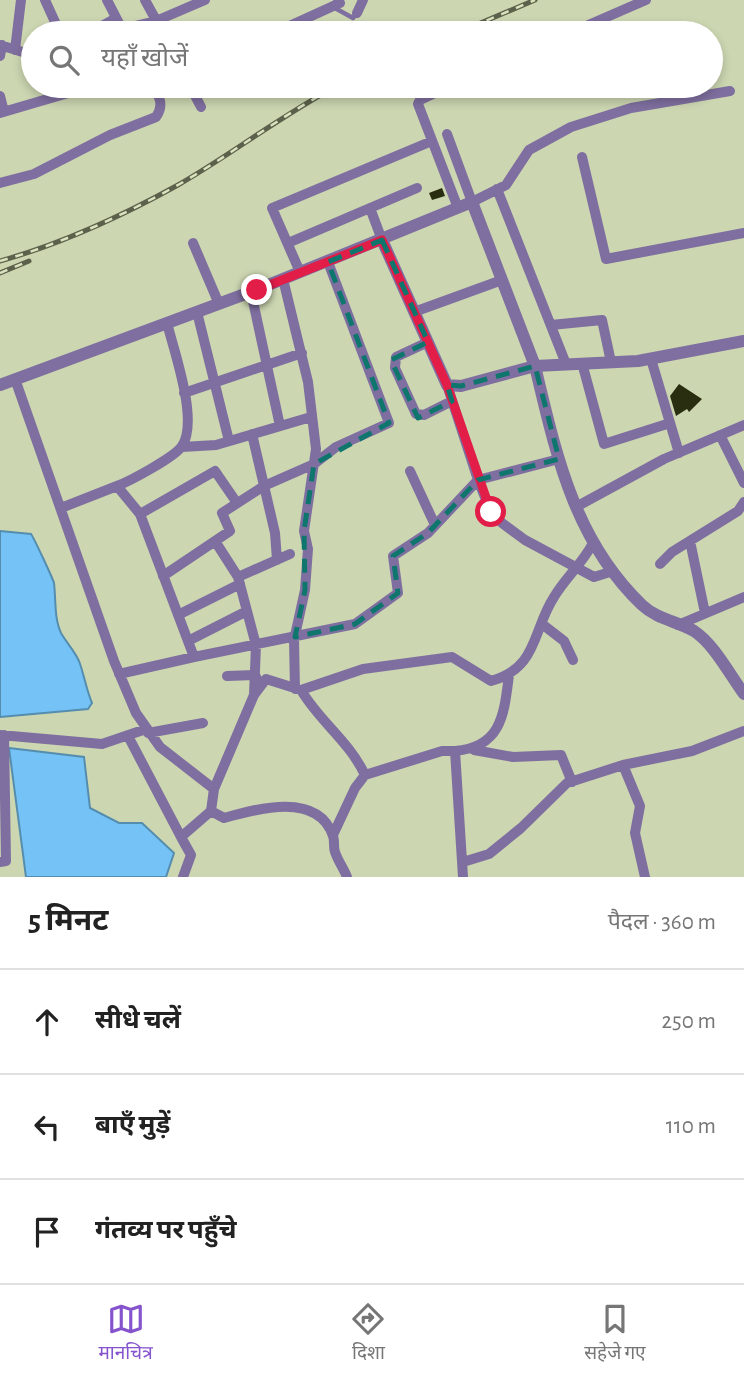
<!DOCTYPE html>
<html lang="hi">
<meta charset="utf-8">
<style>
:root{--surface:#fff;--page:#f2f2f2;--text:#222;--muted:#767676;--line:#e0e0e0;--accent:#8554cd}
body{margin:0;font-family:"Alegreya Sans","Noto Sans Devanagari",sans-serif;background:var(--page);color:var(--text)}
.stop{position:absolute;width:21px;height:21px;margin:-16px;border:5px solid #e11d48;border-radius:50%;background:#fff}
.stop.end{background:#e11d48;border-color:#fff;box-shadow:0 2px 7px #0008}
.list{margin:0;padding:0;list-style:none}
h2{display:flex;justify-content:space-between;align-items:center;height:91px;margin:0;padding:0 28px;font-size:30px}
h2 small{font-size:23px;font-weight:400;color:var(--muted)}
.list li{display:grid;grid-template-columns:46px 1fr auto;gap:21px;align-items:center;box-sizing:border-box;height:105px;padding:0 28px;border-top:2px solid var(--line)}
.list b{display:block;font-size:26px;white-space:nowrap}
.list em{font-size:23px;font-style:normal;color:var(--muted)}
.icon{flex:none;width:38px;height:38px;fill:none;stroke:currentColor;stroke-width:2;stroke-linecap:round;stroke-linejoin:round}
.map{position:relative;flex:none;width:744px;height:877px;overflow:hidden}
.search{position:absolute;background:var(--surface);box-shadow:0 4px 10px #0003;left:21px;right:21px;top:21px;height:77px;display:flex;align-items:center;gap:18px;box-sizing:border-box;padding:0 24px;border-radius:38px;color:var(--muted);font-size:26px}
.sheet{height:406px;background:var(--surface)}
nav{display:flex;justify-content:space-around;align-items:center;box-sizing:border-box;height:98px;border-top:2px solid var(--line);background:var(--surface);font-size:19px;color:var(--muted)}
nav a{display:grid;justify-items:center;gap:4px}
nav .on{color:var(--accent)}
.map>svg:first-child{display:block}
.water{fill:#74c2f6;stroke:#558dae;stroke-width:2}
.building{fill:#282e0f}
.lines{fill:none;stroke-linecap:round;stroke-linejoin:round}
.service{stroke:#7f6fa0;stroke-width:4.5}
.minor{stroke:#7f6fa0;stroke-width:10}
.tertiary{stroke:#7f6fa0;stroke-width:12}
.rail-casing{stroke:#5c614b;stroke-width:5}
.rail{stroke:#d9e3be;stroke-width:2.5;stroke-dasharray:8;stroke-linecap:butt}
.route{stroke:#e11d48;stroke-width:9}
.marked{fill:none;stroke:#0f766e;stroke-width:5;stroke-dasharray:14 9;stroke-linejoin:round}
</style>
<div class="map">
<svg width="744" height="877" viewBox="0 0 744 877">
<rect width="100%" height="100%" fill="#ccd6b1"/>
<!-- water -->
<path class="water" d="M 0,531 L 31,534 C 34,538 53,579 54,583 C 56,599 54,618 61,633 C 66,642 74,650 79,661 C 84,674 86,689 92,703 L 88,709 L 0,717 Z
M 9,748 L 84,757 L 90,808 L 119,823 L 142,823 L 174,853 L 166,877 L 26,877 Z"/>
<!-- building -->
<path class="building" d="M 442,188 L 445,196 L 432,200 L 429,193 Z
M 679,384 L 702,399 L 689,412 L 687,409 L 676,416 L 670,396 Z"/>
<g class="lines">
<!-- service -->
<path class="service" d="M 333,7 L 353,18 L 357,13"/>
<!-- minor -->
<path class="minor" d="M 45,0 L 60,33
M 107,0 L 124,33
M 145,0 L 163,33
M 357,13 L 363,0
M 122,29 L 156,21 L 205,0
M 89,33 L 116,18
M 274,33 L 340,3 L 338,0
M 570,33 L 646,0
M 0,45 L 26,53 L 33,51
M 15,50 L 21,0
M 0,56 L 2,45
M 190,86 L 201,107
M 450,86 L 420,100 L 418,104 L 458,208
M 0,96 L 4,112
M 0,113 L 92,86
M 447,134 L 472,202 L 506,185 L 529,150 L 571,127 L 631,108 L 730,91
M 582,157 L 606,259 L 744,233
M 0,183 L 34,174 L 110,135 L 156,117 C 164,106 160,97 153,86
M 497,189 L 566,364
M 370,208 L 382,240
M 193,243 L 219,304
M 288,243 L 417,188
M 300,272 L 272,208 L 432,141
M 283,279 L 308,382 L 316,449 L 304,531 L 308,549 L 305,590 L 294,640 L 295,689
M 251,292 L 280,426
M 197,312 L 229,441
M 414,312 L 502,280
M 167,323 C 174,351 199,421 182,446 C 175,457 130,481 117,486 L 140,514 L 194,657 L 355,624 L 398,593 L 393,556 L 428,533 L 478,480 L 447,385
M 551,325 L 602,320 L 611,362
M 428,342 L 396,357 L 395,368 L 416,414 L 424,415 L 452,401
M 651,359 L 679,453
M 582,363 L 604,444 L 667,424
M 15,379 L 114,661 L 136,713 L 160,747 L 214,789 L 254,695 L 266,679 L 301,690 L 363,669 L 452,657 L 491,681 C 538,668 532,631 554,597 C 566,577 582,564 593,543
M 184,393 L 302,353
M 252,434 L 275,533 L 277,560
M 720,435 L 744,483
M 182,447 L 216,445 L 311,417
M 559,459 L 478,480 L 491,512 L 502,523 L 525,540 L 594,577 L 610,572
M 410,471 L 435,525
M 576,507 L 664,459 L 744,425
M 61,508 L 117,486
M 140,514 L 215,471 L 237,503
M 215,541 L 238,577
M 690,541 L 705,613
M 660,564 L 672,552 L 738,511 L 744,502
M 163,576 L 230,531 L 222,513 L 264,486 L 314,464 L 336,447 L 389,423 L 328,262
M 178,615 L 240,584
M 542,624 L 564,641 L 573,660
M 678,625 L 744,597
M 188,641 L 247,611
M 119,674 L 194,657
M 227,676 L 255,675 L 257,679
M 301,690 C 320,722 349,741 365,775 L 442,751 L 455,751 L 463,877
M 254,695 L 256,645 L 238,577 L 290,554
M 148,733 L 203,723
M 0,735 L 102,744 L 146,729
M 128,736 L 181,837
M 474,750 L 513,757 L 561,755 L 572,782
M 455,751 C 502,747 504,714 509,675
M 623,765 L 640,806 L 635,833 L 645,877
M 211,811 L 224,818 C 256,809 318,791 333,836 C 335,841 333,847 335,852 C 338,861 344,869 347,877
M 333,835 L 355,788 L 365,775
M 0,862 L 6,861 L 4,735
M 463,862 L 489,854 L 521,828 L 567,783 L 623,765 L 692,751 L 744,731
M 183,877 L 191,855 L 181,837 L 211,811 L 214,789"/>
<!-- tertiary -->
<path class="tertiary" d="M 382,240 L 447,385 L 461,386 L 535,366 C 556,454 574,540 642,605 C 658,620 677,621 694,631 C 714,644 730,675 744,694
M 0,385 L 256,290 L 472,202 L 535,366 L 638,361 L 744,341"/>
<defs>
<path id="rail" d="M 457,33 L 535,0
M 0,261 C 61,244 122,216 178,185 C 232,154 282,115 337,86
M 0,273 L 29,261"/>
</defs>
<!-- rail casing -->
<use href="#rail" class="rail-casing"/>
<!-- rail -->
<use href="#rail" class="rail"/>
</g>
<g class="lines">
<!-- route -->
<path class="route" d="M 257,290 L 382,240 L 447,385 L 491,512"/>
</g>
<!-- marked area -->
<path class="marked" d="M 382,240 L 428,342 L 391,360 L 418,418 L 452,401 L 447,385 L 461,386 L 535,366 L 559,459 L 478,480 L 428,533 L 393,556 L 398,593 L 355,624 L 295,637 L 305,590 L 304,531 L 314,464 L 389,423 L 328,262 Z"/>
</svg>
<div class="stop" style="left:491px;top:512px"></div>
<div class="stop end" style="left:257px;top:290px"></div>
<div class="search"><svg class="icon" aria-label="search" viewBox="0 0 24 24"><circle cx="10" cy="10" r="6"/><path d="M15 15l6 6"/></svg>यहाँ खोजें</div>
</div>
<section class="sheet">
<h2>5 मिनट<small>पैदल · 360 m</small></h2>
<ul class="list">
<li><svg class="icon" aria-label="ahead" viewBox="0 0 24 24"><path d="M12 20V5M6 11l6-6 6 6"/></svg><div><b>सीधे चलें</b></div><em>250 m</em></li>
<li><svg class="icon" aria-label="left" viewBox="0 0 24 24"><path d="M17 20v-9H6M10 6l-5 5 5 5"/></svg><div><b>बाएँ मुड़ें</b></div><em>110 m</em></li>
<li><svg class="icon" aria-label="arrive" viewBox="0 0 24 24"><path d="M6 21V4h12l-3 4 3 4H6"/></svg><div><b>गंतव्य पर पहुँचे</b></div></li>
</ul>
</section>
<nav>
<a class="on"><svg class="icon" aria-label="map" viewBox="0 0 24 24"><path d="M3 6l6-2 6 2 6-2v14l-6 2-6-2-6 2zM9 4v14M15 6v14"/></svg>मानचित्र</a>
<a><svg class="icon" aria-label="directions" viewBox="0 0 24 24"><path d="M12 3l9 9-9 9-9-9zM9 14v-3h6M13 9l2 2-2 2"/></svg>दिशा</a>
<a><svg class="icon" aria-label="saved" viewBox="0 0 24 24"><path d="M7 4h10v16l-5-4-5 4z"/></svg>सहेजे गए</a>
</nav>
